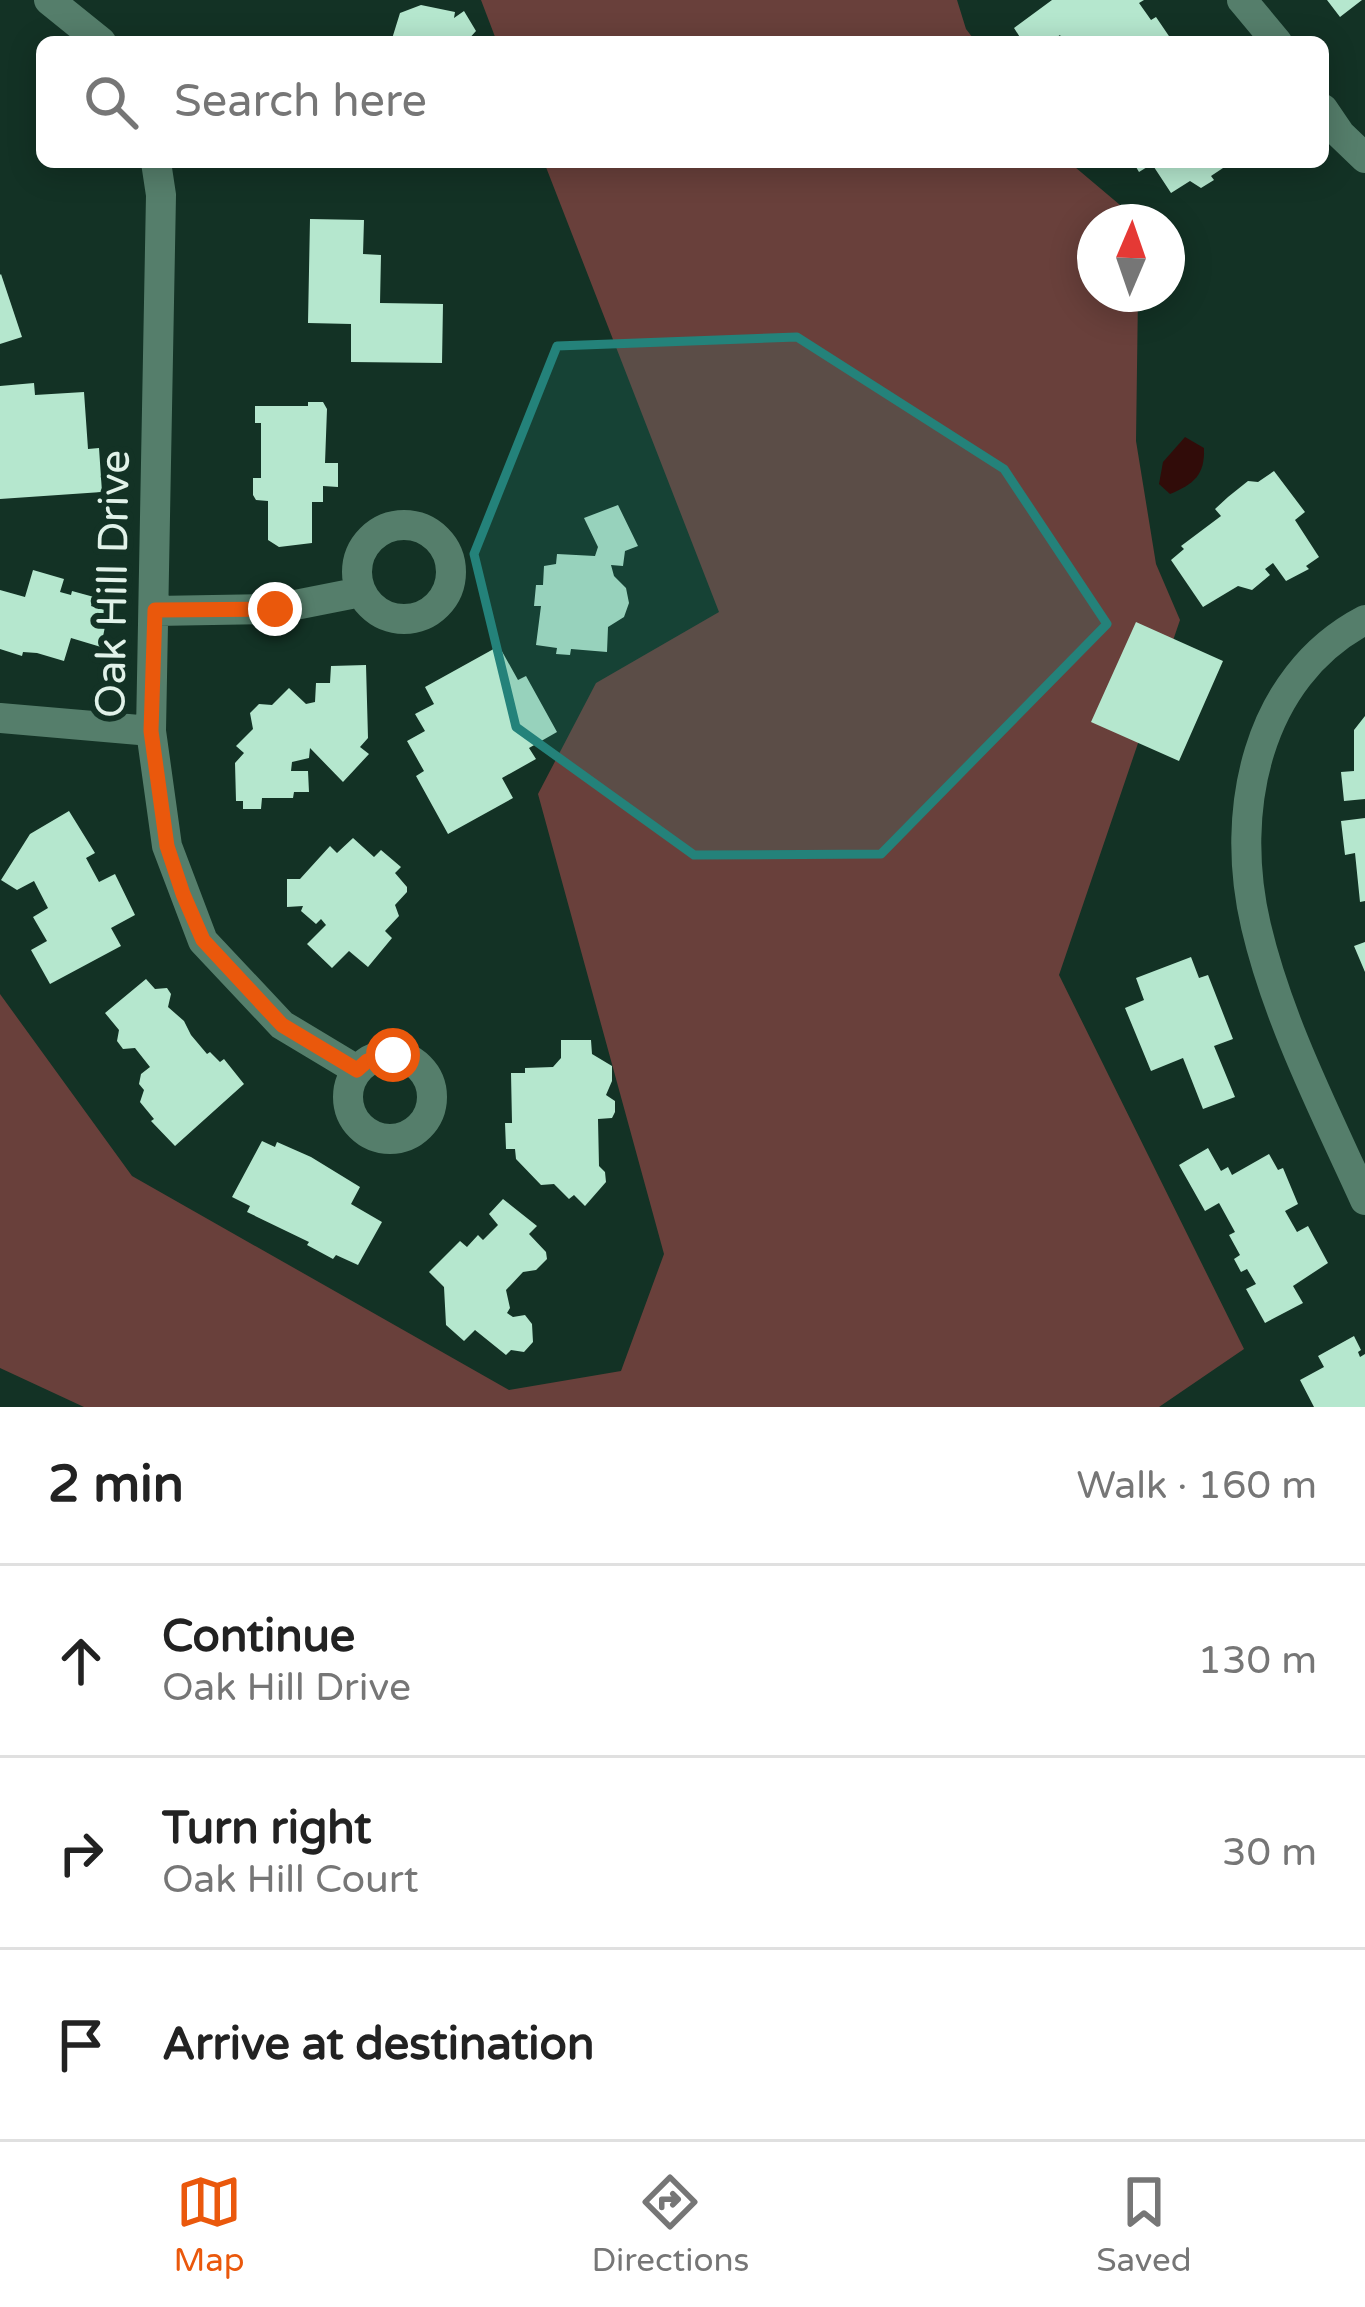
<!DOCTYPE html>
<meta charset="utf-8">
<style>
:root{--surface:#fff;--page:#f2f2f2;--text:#222;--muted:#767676;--line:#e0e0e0;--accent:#ea580c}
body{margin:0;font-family:"Varela Round",sans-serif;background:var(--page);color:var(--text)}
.compass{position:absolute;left:1077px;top:204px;width:108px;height:108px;border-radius:50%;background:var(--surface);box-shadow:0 6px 30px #0003;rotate:2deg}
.stop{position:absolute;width:36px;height:36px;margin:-27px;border:9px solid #ea580c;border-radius:50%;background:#fff}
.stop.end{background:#ea580c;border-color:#fff;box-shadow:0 3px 12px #0008}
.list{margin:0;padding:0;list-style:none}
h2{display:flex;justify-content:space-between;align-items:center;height:156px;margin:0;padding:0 48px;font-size:51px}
h2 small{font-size:39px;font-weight:400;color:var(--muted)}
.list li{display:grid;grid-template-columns:78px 1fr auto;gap:36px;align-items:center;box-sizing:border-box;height:192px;padding:0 48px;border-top:3px solid var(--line)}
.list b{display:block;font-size:45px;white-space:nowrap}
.list p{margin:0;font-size:39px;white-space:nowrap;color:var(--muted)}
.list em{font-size:39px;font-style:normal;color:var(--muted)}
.icon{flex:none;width:66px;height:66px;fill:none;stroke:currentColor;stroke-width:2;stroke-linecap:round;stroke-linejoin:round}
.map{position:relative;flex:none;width:1365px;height:1407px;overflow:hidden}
.search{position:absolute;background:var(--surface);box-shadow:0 6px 30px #0003;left:36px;right:36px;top:36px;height:132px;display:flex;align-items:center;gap:30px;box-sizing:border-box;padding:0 42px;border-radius:18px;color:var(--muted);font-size:45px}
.sheet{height:732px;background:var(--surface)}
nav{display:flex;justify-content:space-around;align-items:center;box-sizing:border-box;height:168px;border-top:3px solid var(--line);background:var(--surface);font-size:33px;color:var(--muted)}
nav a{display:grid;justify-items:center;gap:6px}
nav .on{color:var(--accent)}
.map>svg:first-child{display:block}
.green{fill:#69403b}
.water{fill:#310c09}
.building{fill:#b5e7ce}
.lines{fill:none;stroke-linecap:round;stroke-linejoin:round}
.minor{stroke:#557e6b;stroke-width:30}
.route{stroke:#ea580c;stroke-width:15}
.marked{fill:#24827a;fill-opacity:0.2;stroke:#24827a;stroke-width:9;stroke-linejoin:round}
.labels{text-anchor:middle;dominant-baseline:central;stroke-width:12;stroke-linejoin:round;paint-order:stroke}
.street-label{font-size:42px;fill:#e1f2e9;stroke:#133225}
</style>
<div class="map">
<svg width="1365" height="1407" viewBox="0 0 1365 1407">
<rect width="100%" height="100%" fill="#133225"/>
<!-- green -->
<path class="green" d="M 481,0 L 957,0 L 966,29 L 976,42 L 497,42 Z
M 544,162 L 1069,162 L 1139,221 L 1095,222 L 1095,294 L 1138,294 L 1136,441 L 1156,564 L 1180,620 L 1059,975 L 1244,1349 L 1159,1407 L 84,1407 L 0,1368 L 0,994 L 132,1176 L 509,1390 L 621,1371 L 664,1254 L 538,794 L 596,683 L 719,612 Z"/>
<!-- water -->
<path class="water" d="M 1185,437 L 1204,448 C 1205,475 1194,484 1170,494 L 1159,484 L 1163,462 Z"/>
<!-- building -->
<path class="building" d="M 1052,0 L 1144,0 L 1139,3 L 1151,20 L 1156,17 L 1173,42 L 1064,42 L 1060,35 L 1050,42 L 1023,42 L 1014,28 Z
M 1327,0 L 1362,0 L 1340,17 Z
M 421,5 L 455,12 L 454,18 L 464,11 L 476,31 L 466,42 L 391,42 L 400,13 Z
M 1133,162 L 1232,162 L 1211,176 L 1214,180 L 1201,188 L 1190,181 L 1171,193 L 1152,164 L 1139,172 Z
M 310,219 L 364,220 L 363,254 L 381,255 L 380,303 L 443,304 L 442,363 L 351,362 L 351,324 L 308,323 Z
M 1,274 L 22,337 L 0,344 L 0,275 Z
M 34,383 L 35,395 L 84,392 L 88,449 L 99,448 L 102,492 L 0,499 L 0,386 Z
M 308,402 L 323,402 L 327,409 L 325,463 L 338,463 L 338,487 L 323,486 L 323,502 L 312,502 L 312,543 L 279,547 L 268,540 L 268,501 L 256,500 L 253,495 L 253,478 L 261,478 L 261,423 L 255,423 L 255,406 L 308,406 Z
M 1274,471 L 1305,512 L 1295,520 L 1319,557 L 1306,566 L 1309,569 L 1286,581 L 1273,563 L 1265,569 L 1270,575 L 1252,590 L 1238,586 L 1203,607 L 1171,560 L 1184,549 L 1181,546 L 1221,516 L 1215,509 L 1228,497 L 1248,481 L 1258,482 Z
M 618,505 L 638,546 L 625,551 L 623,566 L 611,565 L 614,576 L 626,588 L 629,603 L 624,617 L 608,627 L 607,652 L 571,649 L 570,655 L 556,654 L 557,648 L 536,645 L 541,606 L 534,606 L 536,585 L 543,585 L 544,566 L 556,564 L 557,554 L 595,556 L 598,547 L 584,518 Z
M 33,570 L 64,579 L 60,592 L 71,595 L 72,591 L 94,597 L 91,606 L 108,611 L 101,647 L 71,638 L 64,661 L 37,653 L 23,652 L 22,656 L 0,649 L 0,590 L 25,597 Z
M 1136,622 L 1223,661 L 1179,761 L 1091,722 Z
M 499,646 L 518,680 L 526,676 L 557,732 L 529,748 L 536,759 L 502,778 L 513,798 L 448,834 L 416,776 L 424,771 L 407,741 L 425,731 L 415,714 L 434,704 L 425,687 Z
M 366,665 L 368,738 L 360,747 L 369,754 L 343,782 L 310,748 L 309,758 L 292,762 L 291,771 L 308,771 L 309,792 L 294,792 L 293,798 L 262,798 L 261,809 L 243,809 L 243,801 L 236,801 L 235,763 L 244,753 L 236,746 L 253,729 L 250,713 L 259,704 L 272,705 L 289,688 L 306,704 L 315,702 L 316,683 L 330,683 L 331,666 Z
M 1365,716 L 1365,799 L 1344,801 L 1341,772 L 1354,771 L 1354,730 Z
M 69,811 L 95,853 L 86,858 L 99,882 L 115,874 L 135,915 L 111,928 L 121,946 L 50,984 L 31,950 L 47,941 L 33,917 L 48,908 L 34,881 L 17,890 L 1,880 L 30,834 Z
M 1365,818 L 1365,901 L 1360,902 L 1355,853 L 1345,855 L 1341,821 Z
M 353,838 L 374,857 L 381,850 L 401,867 L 395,873 L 407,887 L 407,892 L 395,905 L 399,916 L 385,931 L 392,938 L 368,967 L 349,951 L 332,968 L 307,944 L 326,925 L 321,919 L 316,924 L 301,911 L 303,906 L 287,907 L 287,879 L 300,879 L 330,846 L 337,853 Z
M 1365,942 L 1365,972 L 1354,946 Z
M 1191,957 L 1199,978 L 1208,975 L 1233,1039 L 1214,1046 L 1235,1097 L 1203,1109 L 1183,1058 L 1151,1071 L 1125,1008 L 1144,1000 L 1136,978 Z
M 146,979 L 155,989 L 167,988 L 171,994 L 168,1007 L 184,1021 L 191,1035 L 207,1054 L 210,1052 L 220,1062 L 224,1059 L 244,1084 L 175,1146 L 151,1121 L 154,1119 L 140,1102 L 144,1090 L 139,1084 L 141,1074 L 150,1067 L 135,1048 L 123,1049 L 117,1041 L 119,1030 L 105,1013 Z
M 561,1040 L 591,1040 L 592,1054 L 612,1066 L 612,1081 L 606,1095 L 615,1101 L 615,1112 L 612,1118 L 598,1119 L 599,1166 L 605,1172 L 606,1182 L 585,1206 L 574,1195 L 569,1199 L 554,1184 L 541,1185 L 516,1159 L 515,1149 L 506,1149 L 505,1123 L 512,1123 L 511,1073 L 525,1073 L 525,1068 L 553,1067 L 561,1058 Z
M 262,1141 L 275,1147 L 277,1142 L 311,1157 L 360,1187 L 351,1204 L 382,1222 L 358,1265 L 336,1255 L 333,1259 L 307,1245 L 309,1242 L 247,1212 L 250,1206 L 232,1197 Z
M 1208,1148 L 1221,1171 L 1228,1167 L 1232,1175 L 1269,1154 L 1278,1170 L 1283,1168 L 1298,1204 L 1285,1211 L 1297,1232 L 1308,1226 L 1328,1263 L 1293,1286 L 1303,1303 L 1265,1323 L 1246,1289 L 1256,1284 L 1247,1269 L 1241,1272 L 1234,1259 L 1240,1255 L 1229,1235 L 1235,1232 L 1219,1203 L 1205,1211 L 1179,1165 Z
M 503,1199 L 537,1226 L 529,1234 L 546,1252 L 547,1259 L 536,1270 L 523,1272 L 506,1290 L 510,1308 L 507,1313 L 513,1317 L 525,1315 L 532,1324 L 533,1342 L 524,1352 L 511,1350 L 506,1355 L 475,1330 L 464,1341 L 446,1325 L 444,1287 L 429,1272 L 460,1241 L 467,1247 L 478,1235 L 483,1240 L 498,1225 L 489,1214 Z
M 1354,1336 L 1361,1350 L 1358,1352 L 1360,1357 L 1365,1354 L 1365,1407 L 1314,1407 L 1300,1380 L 1324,1367 L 1318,1356 Z"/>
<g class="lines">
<!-- minor -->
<path class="minor" d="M 49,0 L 101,42
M 1242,0 L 1277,42
M 1323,109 L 1340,134 L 1365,158
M 156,162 L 161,195 L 151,731 L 167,846 L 203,941 L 282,1025 L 357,1070
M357 572a47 47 0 1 1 94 0a47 47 0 1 1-94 0Z
M 155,611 L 275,609 L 361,592
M 1365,620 C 1256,677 1229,812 1256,926 C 1278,1020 1325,1112 1365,1200
M 0,718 L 151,731
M348 1097a42 42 0 1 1 84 0a42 42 0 1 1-84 0Z"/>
</g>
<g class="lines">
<!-- route -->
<path class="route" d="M 275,609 L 155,610 L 151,731 L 167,846 L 183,894 L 203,940 L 282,1025 L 357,1070 L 367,1061 L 393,1055"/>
</g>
<!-- marked area -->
<path class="marked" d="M 797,337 L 1004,469 L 1107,624 L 881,854 L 694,855 L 516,727 L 474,554 L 557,346 Z"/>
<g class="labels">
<!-- street labels -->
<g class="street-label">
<text transform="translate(113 584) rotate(-89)">Oak Hill Drive</text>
</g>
</g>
</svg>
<svg class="compass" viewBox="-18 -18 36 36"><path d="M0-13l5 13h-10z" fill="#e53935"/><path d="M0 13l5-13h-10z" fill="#767676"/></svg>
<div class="stop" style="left:393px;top:1055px"></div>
<div class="stop end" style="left:275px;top:609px"></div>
<div class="search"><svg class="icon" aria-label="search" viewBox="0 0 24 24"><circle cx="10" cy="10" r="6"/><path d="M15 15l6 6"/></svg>Search here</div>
</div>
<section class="sheet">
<h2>2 min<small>Walk · 160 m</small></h2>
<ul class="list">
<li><svg class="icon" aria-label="ahead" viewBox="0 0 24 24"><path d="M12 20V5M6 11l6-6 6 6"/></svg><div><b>Continue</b><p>Oak Hill Drive</p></div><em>130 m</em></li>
<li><svg class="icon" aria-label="right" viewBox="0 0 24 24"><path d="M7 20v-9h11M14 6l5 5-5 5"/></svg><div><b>Turn right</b><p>Oak Hill Court</p></div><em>30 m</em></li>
<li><svg class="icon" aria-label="arrive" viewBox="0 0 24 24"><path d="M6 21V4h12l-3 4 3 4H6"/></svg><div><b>Arrive at destination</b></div></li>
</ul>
</section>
<nav>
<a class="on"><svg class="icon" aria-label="map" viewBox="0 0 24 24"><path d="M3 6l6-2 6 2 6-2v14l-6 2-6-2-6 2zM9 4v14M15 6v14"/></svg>Map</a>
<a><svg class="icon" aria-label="directions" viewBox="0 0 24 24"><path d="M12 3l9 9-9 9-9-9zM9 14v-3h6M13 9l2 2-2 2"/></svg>Directions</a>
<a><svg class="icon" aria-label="saved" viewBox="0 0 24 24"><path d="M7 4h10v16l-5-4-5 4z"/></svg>Saved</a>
</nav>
